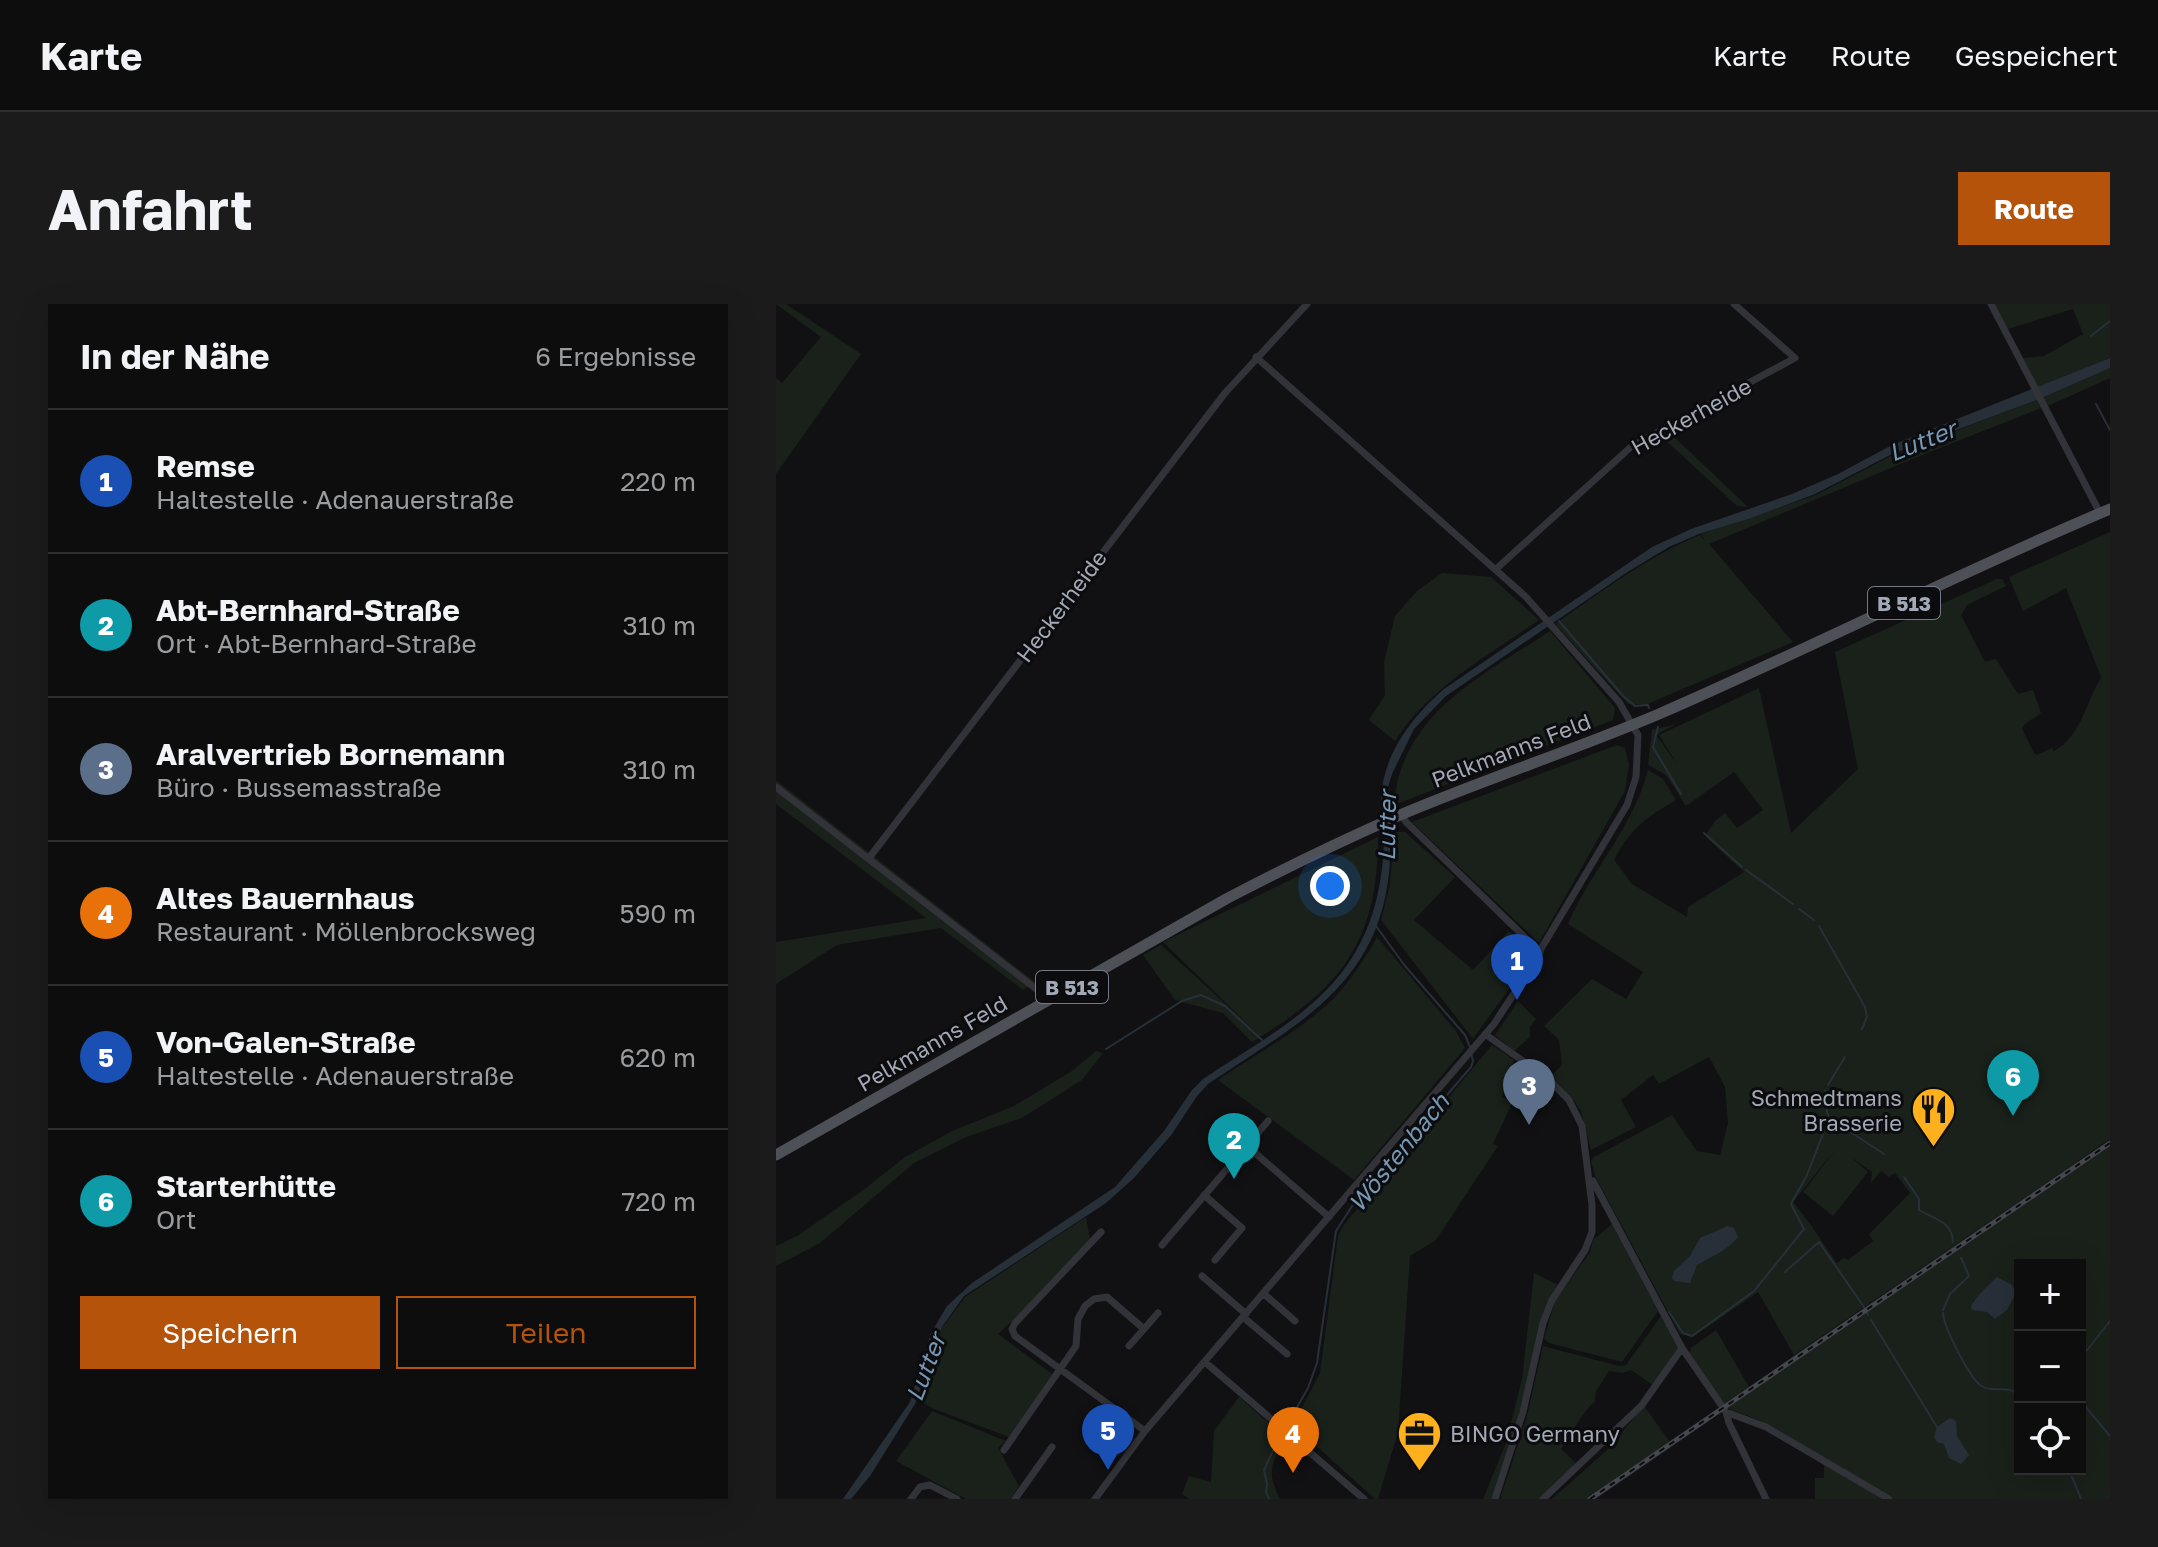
<!DOCTYPE html>
<html lang="de">
<meta charset="utf-8">
<style>
:root{--surface:#0d0d0e;--page:#1b1b1c;--text:#f1f3f6;--muted:#9a9c9e;--line:#2d2d2e;--accent:#b45309}
body{margin:0;font-family:"Golos Text",sans-serif;background:var(--page);color:var(--text)}
.controls{position:absolute;right:24px;bottom:24px;display:grid;overflow:hidden;border-radius:0px;box-shadow:0 8px 32px #0002}
.controls button{width:72px;height:72px;display:grid;place-items:center;padding:0;border:0;border-bottom:2px solid var(--line);background:var(--surface);color:var(--text);font:40px sans-serif}
.you{position:absolute;left:554px;top:582px;width:28px;height:28px;margin:-20px;border:6px solid #fff;border-radius:50%;background:#1a73e8;box-shadow:0 0 0 12px #1a73e833}
.badge{display:grid;place-items:center;width:52px;height:52px;border-radius:50%;background:var(--accent);color:#fff;font-size:26px;font-weight:700}
.pin{position:absolute;translate:-50% -66px;filter:drop-shadow(0 2px 4px #0008)}
.pin::after{content:'';position:absolute;top:42px;width:28px;height:24px;background:inherit;clip-path:polygon(0 0,100% 0,50% 100%)}
.list{margin:0;padding:0;list-style:none}
h2{display:flex;justify-content:space-between;align-items:center;height:104px;margin:0;padding:0 32px;font-size:34px}
h2 small{font-size:26px;font-weight:400;color:var(--muted)}
.list li{display:grid;grid-template-columns:52px 1fr auto;gap:24px;align-items:center;box-sizing:border-box;height:144px;padding:0 32px;border-top:2px solid var(--line)}
.list b{display:block;font-size:30px;white-space:nowrap}
.list p{margin:0;font-size:26px;white-space:nowrap;color:var(--muted)}
.list em{font-size:26px;font-style:normal;color:var(--muted)}
.actions{display:flex;gap:16px;padding:24px 32px}
.actions a{flex:1;padding:18px 0;border:2px solid var(--accent);border-radius:0px;text-align:center;font-size:28px;color:var(--accent)}
.actions .main{background:var(--accent);color:#fff}
.icon{flex:none;width:44px;height:44px;fill:none;stroke:currentColor;stroke-width:2;stroke-linecap:round;stroke-linejoin:round}
.map{position:relative;flex:none;width:1334px;height:1195px;overflow:hidden;border-radius:0px}
header{display:flex;align-items:center;gap:48px;box-sizing:border-box;height:112px;padding:0 40px;background:var(--surface);border-bottom:2px solid var(--line)}
header strong{font-size:38px}
nav{display:flex;gap:44px;margin-inline-start:auto;font-size:28px}
.intro{display:flex;align-items:center;justify-content:space-between;box-sizing:border-box;height:192px;padding:0 48px}
h1{margin:0;font-size:56px}
.button{padding:20px 36px;border-radius:0px;background:var(--accent);color:#fff;font-size:28px;font-weight:700}
main{display:flex;gap:48px;padding:0 48px}
aside{flex:1;background:var(--surface);border-radius:0px;box-shadow:0 8px 32px #0002}
.map>svg:first-child{display:block}
.built{fill:#1d1d20}
.green{fill:#19211a;fill-rule:evenodd}
.water{fill:#273038}
.lines{fill:none;stroke-linecap:round;stroke-linejoin:round}
.stream{stroke:#273038;stroke-width:2}
.minor{stroke:#323338;stroke-width:7}
.primary{stroke:#4e5058;stroke-width:11}
.rail-casing{stroke:#45474e;stroke-width:5}
.rail{stroke:#0c0c0e;stroke-width:2;stroke-dasharray:6;stroke-linecap:butt}
.labels{text-anchor:middle;dominant-baseline:central;stroke-width:6;stroke-linejoin:round;paint-order:stroke}
.shield{fill:#0c0c0e;stroke:#757983;stroke-width:2}
.shield-label{font-size:20px;font-weight:bold;fill:#a2a8b5}
.street-label{font-size:22px;fill:#a2a8b5;stroke:#0c0c0e}
.poi-label{font-size:22px;fill:#a2a8b5;stroke:#0c0c0e;text-anchor:end}
.water-label{font-size:24px;font-style:italic;fill:#7597b3;stroke:#0c0c0e}
</style>
<header>
<strong>Karte</strong>
<nav><a>Karte</a><a>Route</a><a>Gespeichert</a></nav>
</header>
<div class="intro"><h1>Anfahrt</h1><a class="button">Route</a></div>
<main>
<aside>
<h2>In der Nähe<small>6 Ergebnisse</small></h2>
<ul class="list">
<li><span class="badge" style="background:#1a4fb4">1</span><div><b>Remse</b><p>Haltestelle · Adenauerstraße</p></div><em>220 m</em></li>
<li><span class="badge" style="background:#0f9aa8">2</span><div><b>Abt-Bernhard-Straße</b><p>Ort · Abt-Bernhard-Straße</p></div><em>310 m</em></li>
<li><span class="badge" style="background:#5c6f8a">3</span><div><b>Aralvertrieb Bornemann</b><p>Büro · Bussemasstraße</p></div><em>310 m</em></li>
<li><span class="badge" style="background:#e8710a">4</span><div><b>Altes Bauernhaus</b><p>Restaurant · Möllenbrocksweg</p></div><em>590 m</em></li>
<li><span class="badge" style="background:#1a4fb4">5</span><div><b>Von-Galen-Straße</b><p>Haltestelle · Adenauerstraße</p></div><em>620 m</em></li>
<li><span class="badge" style="background:#0f9aa8">6</span><div><b>Starterhütte</b><p>Ort</p></div><em>720 m</em></li>
</ul>
<div class="actions"><a class="main">Speichern</a><a>Teilen</a></div>
</aside>
<div class="map">
<svg width="1334" height="1195" viewBox="0 0 1334 1195">
<rect width="100%" height="100%" fill="#111113"/>
<!-- built -->
<path class="built" d="M 1301,857 L 1306,861 L 1051,1036 L 1049,1031 Z
M 1046,1032 L 1048,1038 L 1007,1067 L 951,1104 L 948,1100 Z
M 943,1104 L 946,1108 L 820,1195 L 809,1195 Z"/>
<!-- green -->
<path class="green" d="M 0,0 L 10,0 L 85,50 L 0,170 L 0,74 L 6,79 L 45,33 Z
M 1218,0 L 1334,0 L 1334,54 L 1262,84 L 1247,54 L 1268,52 L 1307,30 L 1297,5 L 1232,25 Z
M 1334,64 L 1334,74 L 1272,102 L 1268,93 Z
M 1261,95 L 1268,103 L 1146,151 L 933,240 L 1017,338 L 869,401 L 852,400 L 779,320 C 826,287 871,253 924,231 L 930,238 L 925,230 L 1040,191 L 1113,153 Z
M 893,128 L 972,203 L 961,202 L 885,132 Z
M 1334,228 L 1334,835 L 1018,1051 L 982,988 L 917,1033 L 904,1030 L 819,872 L 815,857 L 818,853 L 896,811 L 921,847 L 944,851 L 952,819 L 949,783 L 933,753 L 883,780 L 877,771 L 845,796 L 860,823 L 815,846 L 805,807 L 797,795 L 774,773 L 786,761 L 783,736 L 768,722 L 816,675 L 850,695 L 867,668 L 792,620 C 815,566 857,524 872,466 L 887,475 L 900,496 C 868,515 856,523 838,556 L 856,580 L 911,613 L 912,603 L 968,568 L 929,532 L 939,517 L 949,509 L 961,524 L 987,506 L 958,468 L 910,502 L 890,471 L 872,461 L 876,426 L 900,420 L 880,431 L 901,460 L 883,431 L 983,384 L 1015,529 L 1082,465 L 1059,348 L 1221,275 L 1226,275 L 1230,282 L 1191,301 L 1185,311 L 1209,358 L 1220,355 L 1242,390 L 1257,386 L 1265,409 L 1249,420 L 1246,425 L 1258,449 L 1261,451 L 1276,444 L 1278,447 C 1304,434 1311,397 1325,373 L 1290,284 L 1247,307 L 1233,273 ZM 1062,842 L 1027,888 L 1057,912 L 1092,868 L 1075,853 L 1096,868 L 1095,879 L 1105,867 L 1113,873 L 1119,869 L 1134,889 L 1093,930 L 1097,937 L 1072,956 L 1068,954 L 1061,959 C 1046,938 1034,918 1017,898 Z
M 666,269 L 715,273 L 763,316 C 712,352 653,383 619,437 L 593,416 L 609,391 L 608,358 L 619,312 L 641,287 Z
M 774,327 L 839,404 L 837,416 L 618,501 C 625,409 705,373 774,327 Z
M 841,441 L 849,444 L 853,461 L 849,487 L 763,639 L 636,518 Z
M 0,476 L 259,678 L 247,686 L 165,624 L 61,641 L 0,680 L 0,638 L 150,614 L 0,500 Z
M 618,528 L 629,528 L 679,573 L 638,616 L 697,666 L 733,627 L 758,650 L 697,735 L 605,616 L 614,580 Z
M 602,533 C 602,639 564,685 476,738 L 447,709 L 399,696 L 367,651 L 385,641 L 477,725 L 387,638 Z
M 601,633 L 680,727 L 689,744 L 578,876 L 442,776 C 481,749 536,721 567,684 C 580,668 591,651 601,633 Z
M 742,697 L 760,715 L 754,723 L 754,733 L 738,747 L 719,731 Z
M 716,741 L 738,756 L 726,793 L 737,797 L 717,840 L 722,842 L 660,936 L 634,952 L 622,1128 L 602,1195 L 599,1195 L 517,1121 L 544,1069 L 562,932 L 567,922 Z
M 320,747 L 327,749 L 306,776 L 246,814 L 190,833 L 138,859 L 44,939 L 0,962 L 0,942 L 21,932 L 86,887 L 129,853 L 176,827 L 238,802 L 296,767 Z
M 1334,842 L 1334,1195 L 1119,1195 L 983,1116 L 951,1104 ZM 1244,961 L 1304,961 L 1304,1165 L 1244,1165 Z
M 310,913 L 314,935 L 236,1017 L 222,1030 L 276,1070 L 233,1133 L 158,1105 L 142,1096 L 166,1024 L 189,993 Z
M 836,920 L 882,1007 L 846,1058 L 773,1039 L 768,1035 L 779,997 L 814,948 L 817,936 Z
M 758,969 L 782,981 L 773,995 L 740,1122 L 717,1195 L 707,1195 L 730,1139 L 746,1075 Z
M 885,1012 L 902,1043 L 877,1081 L 855,1066 L 846,1069 L 833,1067 L 820,1087 L 819,1097 C 804,1111 797,1128 785,1145 L 802,1161 L 763,1195 L 724,1195 L 750,1116 L 767,1042 L 843,1062 L 850,1061 Z
M 940,1026 L 973,1083 L 947,1100 L 913,1049 L 915,1044 Z
M 463,1093 L 510,1134 C 495,1160 490,1167 504,1195 L 413,1195 L 406,1190 L 413,1172 L 435,1178 L 438,1127 Z
M 868,1102 L 894,1138 L 809,1195 L 776,1195 L 830,1147 Z
M 156,1107 L 230,1137 L 222,1144 L 243,1182 L 234,1195 L 190,1195 L 120,1157 Z
M 1048,1159 L 1106,1195 L 1039,1195 L 1039,1174 L 1048,1174 Z"/>
<!-- water -->
<path class="water" d="M 1334,54 L 1334,64 L 1268,93 L 1114,151 L 1039,190 L 975,214 L 923,230 L 893,243 L 853,267 L 670,392 L 638,425 L 616,470 L 612,483 C 614,511 616,541 613,569 C 601,684 517,722 432,780 L 421,792 L 396,830 L 358,874 L 330,899 L 188,992 L 166,1023 L 139,1100 L 94,1172 L 75,1195 L 67,1195 L 134,1098 L 155,1029 L 171,1002 L 196,979 L 339,883 L 388,827 L 416,786 L 427,775 C 479,740 544,707 577,652 C 599,617 607,576 608,535 C 608,521 604,507 605,493 C 608,449 636,413 668,385 L 876,243 L 915,225 L 1016,190 L 1062,170 L 1116,141 Z
M 952,922 L 958,924 L 962,933 C 952,946 935,953 921,961 L 914,979 L 898,977 L 896,974 L 898,967 L 914,952 L 924,934 Z
M 1221,973 L 1236,981 L 1240,989 L 1231,1006 L 1219,1015 L 1211,1008 L 1196,1006 L 1195,1003 C 1197,996 1214,979 1221,973 Z
M 1174,1114 L 1180,1117 L 1181,1132 L 1193,1151 L 1185,1160 L 1173,1154 L 1168,1140 L 1161,1138 L 1158,1133 L 1161,1123 Z"/>
<g class="lines">
<!-- stream -->
<path class="stream" d="M 1315,32 L 1334,17
M 1320,100 L 1334,126
M 783,317 L 847,392 L 859,402 L 872,401 L 873,404
M 882,423 L 877,443 L 905,490
M 928,529 L 966,563
M 970,566 L 1017,600
M 1023,605 L 1038,616
M 600,622 L 629,662 L 689,731 L 694,743
M 1043,622 L 1089,703 L 1091,713 L 1086,725
M 330,745 L 406,697 L 425,691 L 449,702 L 486,736
M 1052,781 L 1069,753
M 1049,787 L 1051,809 L 1055,815
M 1065,822 L 1108,850
M 1128,873 L 1143,895 L 1143,906 C 1158,915 1176,917 1177,938
M 1009,968 L 1043,938 L 1088,1003
M 1167,1006 L 1174,990 L 1193,972 L 1185,954
M 893,1008 L 907,1029 L 916,1032 L 978,987 L 1028,925 L 1015,900 L 1031,871 L 1050,822
M 1091,1009 L 1092,1011
M 1167,1009 C 1168,1024 1193,1072 1204,1081 C 1218,1091 1234,1078 1244,1094
M 1095,1016 L 1161,1123
M 1304,1055 L 1334,1017
M 1304,1096 L 1334,1132
M 509,1124 L 532,1084 L 541,1059 L 560,927 L 578,899 L 695,763 L 697,757 L 695,749
M 1291,1165 L 1292,1167
M 1296,1173 L 1305,1195
M 493,1195 L 490,1188 L 491,1180 L 488,1166 L 505,1130"/>
<!-- minor -->
<path class="minor" d="M 1215,0 L 1324,209
M 720,265 L 856,142 L 1019,54 L 958,0
M 0,483 L 273,695
M 626,511 L 630,518 L 764,648
M 93,554 L 449,89 L 531,0
M 709,730 L 772,775 L 793,796 L 806,822 L 816,901 L 816,928 L 809,946 L 776,996 L 767,1019 L 747,1108 L 719,1195
M 471,842 L 553,913
M 817,877 L 906,1044 L 950,1108 L 953,1119 L 990,1195
M 428,891 L 466,924 L 439,956
M 325,928 L 239,1019 L 236,1025 L 239,1032 L 369,1127
M 386,941 L 492,817
M 426,972 L 470,1010
M 488,990 L 519,1017
M 467,1013 L 511,1050
M 353,1042 L 368,1025
M 429,1058 L 588,1195
M 950,1108 L 990,1123 L 1113,1195
M 228,1146 L 300,1042 L 302,1015 L 309,1002 L 318,995 L 331,993 L 368,1025 L 382,1009
M 135,1195 L 144,1183 L 154,1181 L 181,1195
M 239,1195 L 276,1143
M 319,1195 L 369,1127 L 718,720 L 741,685 L 851,501 L 860,473 L 862,431 L 843,398 L 750,293 L 480,53
M 767,1195 L 866,1101 L 906,1044"/>
<!-- primary -->
<path class="primary" d="M 0,851 L 450,595 C 507,565 565,537 624,511 C 709,475 798,446 883,410 C 1035,344 1182,269 1334,205"/>
<defs>
<path id="rail" d="M 814,1195 L 1334,839"/>
</defs>
<!-- rail casing -->
<use href="#rail" class="rail-casing"/>
<!-- rail -->
<use href="#rail" class="rail"/>
</g>
<!-- icons -->
<defs>
<symbol id="restaurant-pin" viewBox="-11 -11 22 30"><path d="M0 17L-7.5 6A9.5 9.5 0 1 1 7.5 6Z" fill="#ffb11d" stroke="#0c0c0e"/><path d="M-5-6h1v4h1v-4h1v4h1v-4h1v5L-1.5 .5V6h-2V.5L-5-1ZM5-6V6H3V1.5H1.5Q1.5-4 5-6Z" fill="#111"/></symbol>
<symbol id="office-pin" viewBox="-11 -11 22 30"><path d="M0 17L-7.5 6A9.5 9.5 0 1 1 7.5 6Z" fill="#ffb11d" stroke="#0c0c0e"/><path d="M-6-3h4V-5.5h4V-3h4V5H-6ZM-1-4.5V-3h2v-1.5ZM-6 0V1H6V0Z" fill="#111"/></symbol>
</defs>
<g fill-rule="evenodd">
<use href="#restaurant-pin" x="1132" y="780" width="51" height="69"/>
<use href="#office-pin" x="618" y="1104" width="51" height="69"/>
</g>
<g class="labels">
<!-- shield labels -->
<g class="shield">
<rect x="1092" y="283" width="72" height="32" rx="6"/>
<rect x="260" y="667" width="72" height="32" rx="6"/>
</g>
<g class="shield-label">
<text x="1128" y="299">B 513</text>
<text x="296" y="683">B 513</text>
</g>
<!-- street labels -->
<g class="street-label">
<text transform="translate(915 112) rotate(-29)">Heckerheide</text>
<text transform="translate(285 302) rotate(-53)">Heckerheide</text>
<text transform="translate(735 446) rotate(-21)">Pelkmanns Feld</text>
<text transform="translate(156 739) rotate(-30)">Pelkmanns Feld</text>
</g>
<!-- poi labels -->
<g class="poi-label">
<text x="1126" y="793">Schmedtmans<tspan x="1126" dy="25">Brasserie</tspan></text>
<text x="674" y="1129" text-anchor="start">BINGO Germany</text>
</g>
<!-- water labels -->
<g class="water-label">
<text transform="translate(1146 136) rotate(-22)">Lutter</text>
<text transform="translate(610 522) rotate(-89)">Lutter</text>
<text transform="translate(622 848) rotate(-51)">Wöstenbach</text>
<text transform="translate(149 1063) rotate(-69)">Lutter</text>
</g>
</g>
</svg>
<div class="controls">
<button>+</button>
<button>−</button>
<button><svg class="icon" aria-label="locate" viewBox="0 0 24 24"><circle cx="12" cy="12" r="6"/><path d="M12 2v4M12 18v4M2 12h4M18 12h4"/></svg></button>
</div>
<div class="you"></div>
<div class="pin badge" style="left:741px;top:696px;background:#1a4fb4">1</div>
<div class="pin badge" style="left:458px;top:875px;background:#0f9aa8">2</div>
<div class="pin badge" style="left:753px;top:821px;background:#5c6f8a">3</div>
<div class="pin badge" style="left:517px;top:1169px;background:#e8710a">4</div>
<div class="pin badge" style="left:332px;top:1166px;background:#1a4fb4">5</div>
<div class="pin badge" style="left:1237px;top:812px;background:#0f9aa8">6</div>
</div>
</main>
